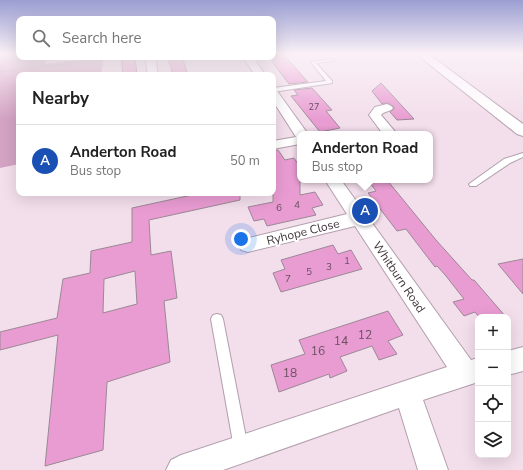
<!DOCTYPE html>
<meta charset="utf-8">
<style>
:root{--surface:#fff;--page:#f2f2f2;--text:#222;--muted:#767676;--line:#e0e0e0;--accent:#1a73e8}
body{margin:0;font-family:"Nunito Sans",sans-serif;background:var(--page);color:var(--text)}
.controls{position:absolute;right:12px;bottom:12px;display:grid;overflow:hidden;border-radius:8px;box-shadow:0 4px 16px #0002}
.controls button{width:36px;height:36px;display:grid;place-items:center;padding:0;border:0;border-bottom:1px solid var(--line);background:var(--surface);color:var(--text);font:20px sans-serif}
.you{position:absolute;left:241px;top:239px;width:14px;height:14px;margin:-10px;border:3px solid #fff;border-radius:50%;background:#1a73e8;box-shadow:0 0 0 6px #1a73e833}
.badge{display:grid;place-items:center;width:26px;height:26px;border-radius:50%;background:var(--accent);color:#fff;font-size:13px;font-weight:700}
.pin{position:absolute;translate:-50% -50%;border:2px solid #fff;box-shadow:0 1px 4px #0006}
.popup{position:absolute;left:297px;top:131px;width:136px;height:52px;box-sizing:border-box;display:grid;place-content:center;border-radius:8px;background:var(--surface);filter:drop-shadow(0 1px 3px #0005);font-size:13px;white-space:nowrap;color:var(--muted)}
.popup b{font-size:15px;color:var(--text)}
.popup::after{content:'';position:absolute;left:50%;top:100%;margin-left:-8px;border:8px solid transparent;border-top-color:var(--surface)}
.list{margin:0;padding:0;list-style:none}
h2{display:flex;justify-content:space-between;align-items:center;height:52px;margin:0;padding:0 16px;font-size:17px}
h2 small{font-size:13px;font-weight:400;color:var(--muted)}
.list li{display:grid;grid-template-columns:26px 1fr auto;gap:12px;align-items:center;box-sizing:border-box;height:72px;padding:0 16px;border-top:1px solid var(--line)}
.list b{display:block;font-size:15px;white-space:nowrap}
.list p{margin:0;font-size:13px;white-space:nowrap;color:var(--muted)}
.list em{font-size:13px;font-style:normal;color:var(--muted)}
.icon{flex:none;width:22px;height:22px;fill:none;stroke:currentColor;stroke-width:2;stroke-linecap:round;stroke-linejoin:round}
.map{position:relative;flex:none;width:523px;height:470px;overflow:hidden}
.search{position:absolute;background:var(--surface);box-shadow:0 4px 16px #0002;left:16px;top:16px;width:260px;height:44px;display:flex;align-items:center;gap:10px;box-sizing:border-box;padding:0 14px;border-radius:8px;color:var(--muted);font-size:15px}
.panel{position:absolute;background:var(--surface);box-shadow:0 4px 16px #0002;left:16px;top:72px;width:260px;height:124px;border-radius:8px}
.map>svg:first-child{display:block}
.green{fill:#d4a3c4}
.building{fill:#e99cd2;stroke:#9b8895;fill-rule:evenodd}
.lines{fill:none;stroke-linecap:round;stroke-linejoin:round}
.lane-casing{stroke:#b39fac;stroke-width:2}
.street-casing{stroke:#b39fac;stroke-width:2}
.secondary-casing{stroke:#b39fac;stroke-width:2}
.path{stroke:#ad9da7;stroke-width:1.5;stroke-dasharray:1.5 1.5;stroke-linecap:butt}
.lane{fill:#fff;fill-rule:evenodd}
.street{fill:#fff;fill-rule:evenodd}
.secondary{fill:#fff;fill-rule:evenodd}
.labels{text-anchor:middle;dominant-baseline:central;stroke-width:4;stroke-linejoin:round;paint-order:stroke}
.far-number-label{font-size:9px;fill:#695061}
.number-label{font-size:10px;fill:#695061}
.street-label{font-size:12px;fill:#3e363b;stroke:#fff}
.near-number-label{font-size:12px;fill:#695061}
</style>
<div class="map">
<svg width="523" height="470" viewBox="0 0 523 470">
<rect width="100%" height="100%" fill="#f3deeb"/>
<!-- green -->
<path class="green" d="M 3,53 L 19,53 L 19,57 L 47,57 L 45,64 L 104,57 L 101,75 L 19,75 L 19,164 L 0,168 L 0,58 Z"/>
<!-- building -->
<path class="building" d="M 273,53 L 282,53 L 308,82 L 289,84 L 273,63 Z
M 121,57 L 135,57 L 137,75 L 123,75 Z
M 168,57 L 182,57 L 188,75 L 173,75 Z
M 381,83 L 414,119 L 397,120 L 390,112 L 394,109 L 394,107 L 388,103 L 382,104 L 372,91 Z
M 312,88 L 332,110 L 326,111 L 340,128 L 320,132 L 291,96 L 298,95 L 294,90 Z
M 273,150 L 278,150 L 285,160 L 294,158 L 300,167 L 300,195 L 315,192 L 323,205 L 312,208 L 316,215 L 267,226 L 264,219 L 254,221 L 248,207 L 273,202 Z
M 387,180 L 436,240 L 472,280 L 474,280 L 506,317 L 479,317 L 475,312 L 464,316 L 453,302 L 464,299 L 446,276 L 437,266 L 435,267 L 406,229 L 397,231 L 368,193 L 376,191 L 370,183 Z
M 201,193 L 240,193 L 240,200 L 149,220 L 151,255 L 171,251 L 177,298 L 164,301 L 170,362 L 107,382 L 103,450 L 45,466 L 58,335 L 0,350 L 0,332 L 57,318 L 63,279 L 90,273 L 91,251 L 132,242 L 132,208 ZM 135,271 L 137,304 L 103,313 L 104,279 Z
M 333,245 L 338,254 L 351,250 L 362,269 L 281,292 L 273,273 L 285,269 L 281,260 Z
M 523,259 L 523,294 L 498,264 Z
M 388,311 L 403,335 L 388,341 L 397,354 L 379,360 L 372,346 L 340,357 L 347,371 L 330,378 L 329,374 L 279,392 L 271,365 L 305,354 L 299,340 Z"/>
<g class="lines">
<defs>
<path id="lane" d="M 334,59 L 334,61 L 332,61 L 316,63 L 332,81 L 332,83 L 273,92 L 273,88 L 326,81 L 311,62 Z
M 523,153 L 523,157 L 510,163 L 476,186 L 470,186 L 469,184 L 504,159 Z
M 217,314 L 221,315 L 223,319 L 248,448 L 246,453 L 241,455 L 236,453 L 234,448 L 211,319 L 213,315 Z"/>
<path id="street" d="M 145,57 L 155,57 L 158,75 L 148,75 Z
M 243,57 L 253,57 L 265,75 L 255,75 Z
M 273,90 L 277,91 L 308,134 L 300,134 L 300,144 L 273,149 L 273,141 L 296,137 L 273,101 Z
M 387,104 L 391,106 L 393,108 L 391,110 L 383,113 L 381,115 L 397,134 L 383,134 L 369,115 L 375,107 Z
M 325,180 L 341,180 L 471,360 L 478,358 L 478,382 L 423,400 L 448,470 L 418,470 L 399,408 L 223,470 L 166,470 L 171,460 L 181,455 L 447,367 L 355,226 L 248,252 L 241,250 L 239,245 L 241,240 L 347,214 Z
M 523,347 L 523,371 L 508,375 L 508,351 Z"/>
<path id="secondary" d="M 415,53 L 427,53 L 523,124 L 523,136 L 517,134 Z"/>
</defs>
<!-- lane casing -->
<use href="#lane" class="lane-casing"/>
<!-- street casing -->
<use href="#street" class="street-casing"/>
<!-- secondary casing -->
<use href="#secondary" class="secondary-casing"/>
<!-- path -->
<path class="path" d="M 0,72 L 94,61 L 100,57"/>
<!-- lane -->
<use href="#lane" class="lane"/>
<!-- street -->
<use href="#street" class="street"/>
<!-- secondary -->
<use href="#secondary" class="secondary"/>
</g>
<!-- sky -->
<linearGradient id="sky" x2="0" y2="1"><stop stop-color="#9a9ed2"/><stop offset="0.45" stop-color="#faf0f6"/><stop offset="1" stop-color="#faf0f6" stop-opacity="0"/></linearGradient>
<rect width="523" height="119" fill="url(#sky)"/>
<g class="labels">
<!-- far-number labels -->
<g class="far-number-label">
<text x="314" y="107">27</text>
</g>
<!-- number labels -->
<g class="number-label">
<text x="297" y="205">4</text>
<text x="279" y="208">6</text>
<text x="347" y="261">1</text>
<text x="329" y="267">3</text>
<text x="309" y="272">5</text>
<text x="288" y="279">7</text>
</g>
<!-- street labels -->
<g class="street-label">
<text transform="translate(303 232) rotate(-14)">Ryhope Close</text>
<text transform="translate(399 277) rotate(56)">Whitburn Road</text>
</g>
<!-- near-number labels -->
<g class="near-number-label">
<text x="365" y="335">12</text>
<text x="341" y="341">14</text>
<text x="318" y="351">16</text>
<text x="290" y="373">18</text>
</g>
</g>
</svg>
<div class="controls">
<button>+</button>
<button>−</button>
<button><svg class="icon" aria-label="locate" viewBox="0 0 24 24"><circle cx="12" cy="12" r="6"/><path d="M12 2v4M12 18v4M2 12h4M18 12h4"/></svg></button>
<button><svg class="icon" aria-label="layers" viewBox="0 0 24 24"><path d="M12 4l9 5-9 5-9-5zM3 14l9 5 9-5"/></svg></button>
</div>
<div class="you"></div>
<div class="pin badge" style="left:365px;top:211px;background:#1a4fb4">A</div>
<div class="popup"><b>Anderton Road</b>Bus stop</div>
<div class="search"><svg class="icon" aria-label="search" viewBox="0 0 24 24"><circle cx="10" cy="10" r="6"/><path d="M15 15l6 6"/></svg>Search here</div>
<section class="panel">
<h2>Nearby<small></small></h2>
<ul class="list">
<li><span class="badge" style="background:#1a4fb4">A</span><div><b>Anderton Road</b><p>Bus stop</p></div><em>50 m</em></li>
</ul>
</section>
</div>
